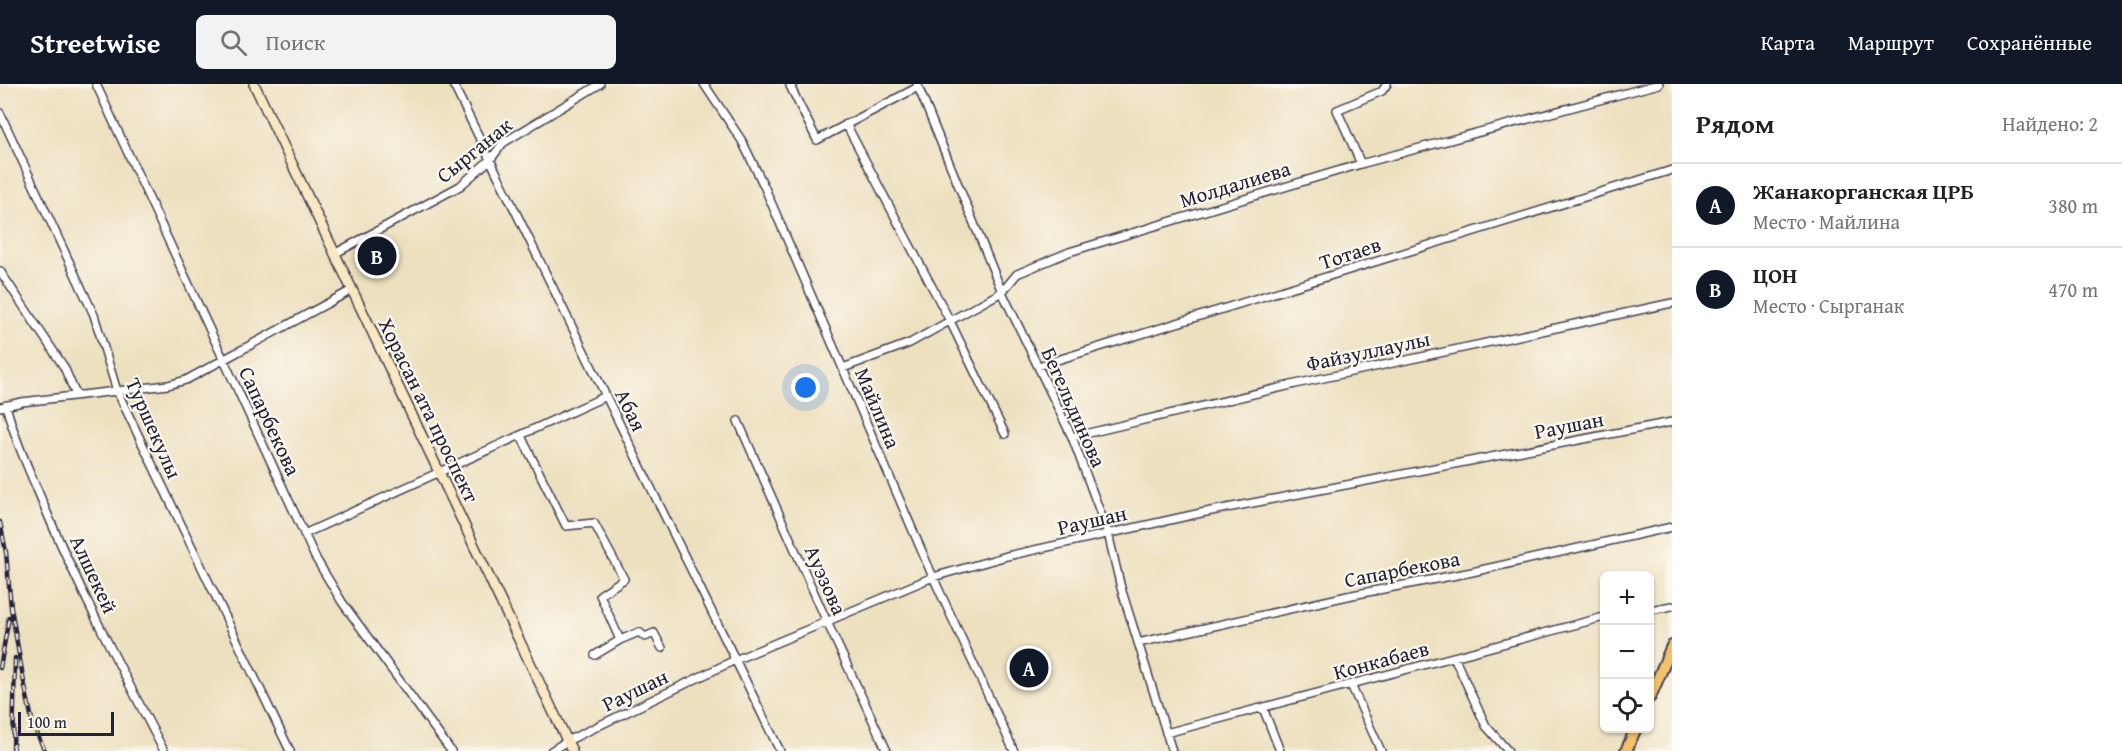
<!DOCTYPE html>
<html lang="ru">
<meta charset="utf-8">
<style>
:root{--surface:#fff;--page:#f2f2f2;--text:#202124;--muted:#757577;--line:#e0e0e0;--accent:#111827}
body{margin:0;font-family:"Gentium Book Plus",serif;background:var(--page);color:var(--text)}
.controls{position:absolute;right:18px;bottom:18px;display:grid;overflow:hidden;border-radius:9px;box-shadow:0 2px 4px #0004}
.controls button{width:54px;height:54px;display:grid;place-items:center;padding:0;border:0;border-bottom:2px solid var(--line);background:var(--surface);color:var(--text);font:30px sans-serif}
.scale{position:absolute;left:18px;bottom:15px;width:96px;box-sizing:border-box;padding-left:6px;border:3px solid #22223b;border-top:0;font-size:16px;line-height:21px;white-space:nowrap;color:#22223b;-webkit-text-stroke:4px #fbf7ec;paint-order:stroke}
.you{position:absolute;left:806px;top:304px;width:21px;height:21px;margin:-15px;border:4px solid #fff;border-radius:50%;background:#1a73e8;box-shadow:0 0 0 9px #1a73e833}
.badge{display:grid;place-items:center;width:39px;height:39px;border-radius:50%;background:var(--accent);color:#fff;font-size:20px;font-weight:700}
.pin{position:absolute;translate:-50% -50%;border:3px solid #fff;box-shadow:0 2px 6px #0006}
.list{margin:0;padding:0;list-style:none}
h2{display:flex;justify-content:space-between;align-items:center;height:78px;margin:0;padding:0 24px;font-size:26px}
h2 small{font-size:20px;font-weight:400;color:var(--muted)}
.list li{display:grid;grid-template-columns:39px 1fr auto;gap:18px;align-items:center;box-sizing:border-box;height:84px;padding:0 24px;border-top:2px solid var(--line)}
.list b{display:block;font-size:22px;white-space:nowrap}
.list p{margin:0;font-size:20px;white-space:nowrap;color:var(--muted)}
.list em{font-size:20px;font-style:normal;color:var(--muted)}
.icon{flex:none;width:33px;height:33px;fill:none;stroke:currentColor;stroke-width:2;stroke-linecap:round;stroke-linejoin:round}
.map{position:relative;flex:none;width:1672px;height:667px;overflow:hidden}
header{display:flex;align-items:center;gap:36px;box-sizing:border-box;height:84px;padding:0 30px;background:var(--accent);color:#fff}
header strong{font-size:28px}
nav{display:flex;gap:33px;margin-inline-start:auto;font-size:21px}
.search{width:420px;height:54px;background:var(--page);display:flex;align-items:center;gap:15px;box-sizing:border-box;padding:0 21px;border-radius:9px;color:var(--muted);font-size:22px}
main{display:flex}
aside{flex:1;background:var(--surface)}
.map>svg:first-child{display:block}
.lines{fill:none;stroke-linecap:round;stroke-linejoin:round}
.minor-casing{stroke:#403e4f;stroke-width:10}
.secondary-casing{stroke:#403e4f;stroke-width:12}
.primary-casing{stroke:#403e4f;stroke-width:14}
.minor{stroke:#fff;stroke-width:7}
.secondary{stroke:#fae7c3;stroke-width:9}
.primary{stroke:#f3c26a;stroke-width:10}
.rail-casing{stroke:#22223b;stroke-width:4.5}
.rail{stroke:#fbf7ec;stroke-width:2;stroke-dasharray:7;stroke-linecap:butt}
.labels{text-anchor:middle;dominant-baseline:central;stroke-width:4.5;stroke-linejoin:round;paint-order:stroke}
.street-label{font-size:21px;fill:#22223b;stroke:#fbf7ec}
</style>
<header>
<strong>Streetwise</strong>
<div class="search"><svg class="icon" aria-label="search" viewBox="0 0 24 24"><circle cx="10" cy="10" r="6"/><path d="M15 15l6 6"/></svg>Поиск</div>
<nav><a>Карта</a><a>Маршрут</a><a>Сохранённые</a></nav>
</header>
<main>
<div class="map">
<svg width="1672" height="667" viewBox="0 0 1672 667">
<rect width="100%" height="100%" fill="#fbf7ec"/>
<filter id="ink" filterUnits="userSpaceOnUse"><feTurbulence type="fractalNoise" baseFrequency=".0167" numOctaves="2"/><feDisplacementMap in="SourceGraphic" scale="12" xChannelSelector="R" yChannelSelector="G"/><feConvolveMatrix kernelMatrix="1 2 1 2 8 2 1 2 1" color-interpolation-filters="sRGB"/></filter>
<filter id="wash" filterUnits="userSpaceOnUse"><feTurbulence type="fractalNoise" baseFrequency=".008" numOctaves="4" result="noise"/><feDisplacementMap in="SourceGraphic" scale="24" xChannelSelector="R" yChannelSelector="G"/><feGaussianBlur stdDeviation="1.35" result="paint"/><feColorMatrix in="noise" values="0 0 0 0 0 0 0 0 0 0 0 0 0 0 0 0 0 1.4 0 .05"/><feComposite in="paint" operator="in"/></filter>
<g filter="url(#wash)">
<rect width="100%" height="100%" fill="#ede0bf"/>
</g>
<g filter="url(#ink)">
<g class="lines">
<defs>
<path id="minor" d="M 96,0 L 315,473 L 342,518 L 451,667
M 453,0 L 780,667
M 704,0 L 742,57 L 764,102 L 933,493 L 1014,667
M 793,0 L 790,2 L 817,56 L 918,3
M 917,0 L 1002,208 L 1072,353 L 1108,449 L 1121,504 L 1172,667
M 0,29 L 94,231 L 117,307 L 290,667
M 846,40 L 950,237 L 1005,350
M 1361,80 L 1337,26 L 1382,7 L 1387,0
M 334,170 L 460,102 L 491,75 L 503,59 L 600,0
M 0,187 L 64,283 L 76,311
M 1038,282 L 1672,86
M 843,284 L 910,259 L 1002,208 L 1017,190 L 1069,168 L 1364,79 L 1659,0
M 6,321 C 15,357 31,390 45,424 C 80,507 122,587 164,667
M 0,323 L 22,318 L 168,301 L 186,296 L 352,206
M 738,337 L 827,538 L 887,667
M 521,352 L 566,442 L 594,439 L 624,495 L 600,511 L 620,556 L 639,548 L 645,553 L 654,549 L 662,564
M 1072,353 L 1300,299 L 1672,219
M 304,450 L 606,312
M 1650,526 L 1672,522
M 1138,559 L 1352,511 L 1472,488 L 1672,443
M 595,571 L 620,556
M 1454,573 L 1486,642 L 1508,667
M 1351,601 L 1381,667
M 1263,624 L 1280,667
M 1166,649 L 1604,533
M 551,667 L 567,657 L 735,576 L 933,493 L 1007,472 L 1201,429 L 1672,338"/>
<path id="secondary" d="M 254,0 L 572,667"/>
<path id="primary" d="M 1650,613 L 1672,562
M 1626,667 L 1636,644"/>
</defs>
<!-- minor casing -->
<use href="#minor" class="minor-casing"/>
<!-- secondary casing -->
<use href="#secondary" class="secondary-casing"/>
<!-- primary casing -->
<use href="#primary" class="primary-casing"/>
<!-- minor -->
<use href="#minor" class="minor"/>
<!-- secondary -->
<use href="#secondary" class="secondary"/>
<!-- primary -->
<use href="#primary" class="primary"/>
<defs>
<path id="rail" d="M 0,438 L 6,468 L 11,524 L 23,593 L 33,641 L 45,667
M 0,584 L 9,533
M 13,667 L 15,574"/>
</defs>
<!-- rail casing -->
<use href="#rail" class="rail-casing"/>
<!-- rail -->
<use href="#rail" class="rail"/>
</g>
</g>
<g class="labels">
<!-- street labels -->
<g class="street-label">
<text transform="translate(474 66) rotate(-39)">Сырганак</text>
<text transform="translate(1235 100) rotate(-17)">Молдалиева</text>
<text transform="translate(1350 169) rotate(-18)">Тотаев</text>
<text transform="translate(1368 267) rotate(-12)">Файзуллаулы</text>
<text transform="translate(1074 323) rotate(66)">Бегельдинова</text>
<text transform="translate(878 324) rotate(67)">Майлина</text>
<text transform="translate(429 326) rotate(64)">Хорасан ата проспект</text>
<text transform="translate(631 326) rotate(64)">Абая</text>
<text transform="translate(270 337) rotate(65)">Сапарбекова</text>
<text transform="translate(1569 341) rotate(-11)">Раушан</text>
<text transform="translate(154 344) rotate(66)">Туршекулы</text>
<text transform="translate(1092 436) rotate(-13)">Раушан</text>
<text transform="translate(1402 485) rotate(-11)">Сапарбекова</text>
<text transform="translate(94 490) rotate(65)">Алшекей</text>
<text transform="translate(826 496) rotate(66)">Ауэзова</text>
<text transform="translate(1381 576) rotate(-15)">Конкабаев</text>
<text transform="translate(635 606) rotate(-26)">Раушан</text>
</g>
</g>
</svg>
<div class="controls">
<button>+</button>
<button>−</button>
<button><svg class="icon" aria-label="locate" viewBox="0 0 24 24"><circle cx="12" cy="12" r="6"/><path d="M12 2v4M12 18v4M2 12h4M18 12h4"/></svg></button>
</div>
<div class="scale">100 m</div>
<div class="you"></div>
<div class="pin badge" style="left:1029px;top:584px">A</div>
<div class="pin badge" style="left:377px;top:172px">B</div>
</div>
<aside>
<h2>Рядом<small>Найдено: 2</small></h2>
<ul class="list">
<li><span class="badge">A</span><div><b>Жанакорганская ЦРБ</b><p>Место · Майлина</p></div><em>380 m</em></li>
<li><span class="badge">B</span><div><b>ЦОН</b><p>Место · Сырганак</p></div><em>470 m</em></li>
</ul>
</aside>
</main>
